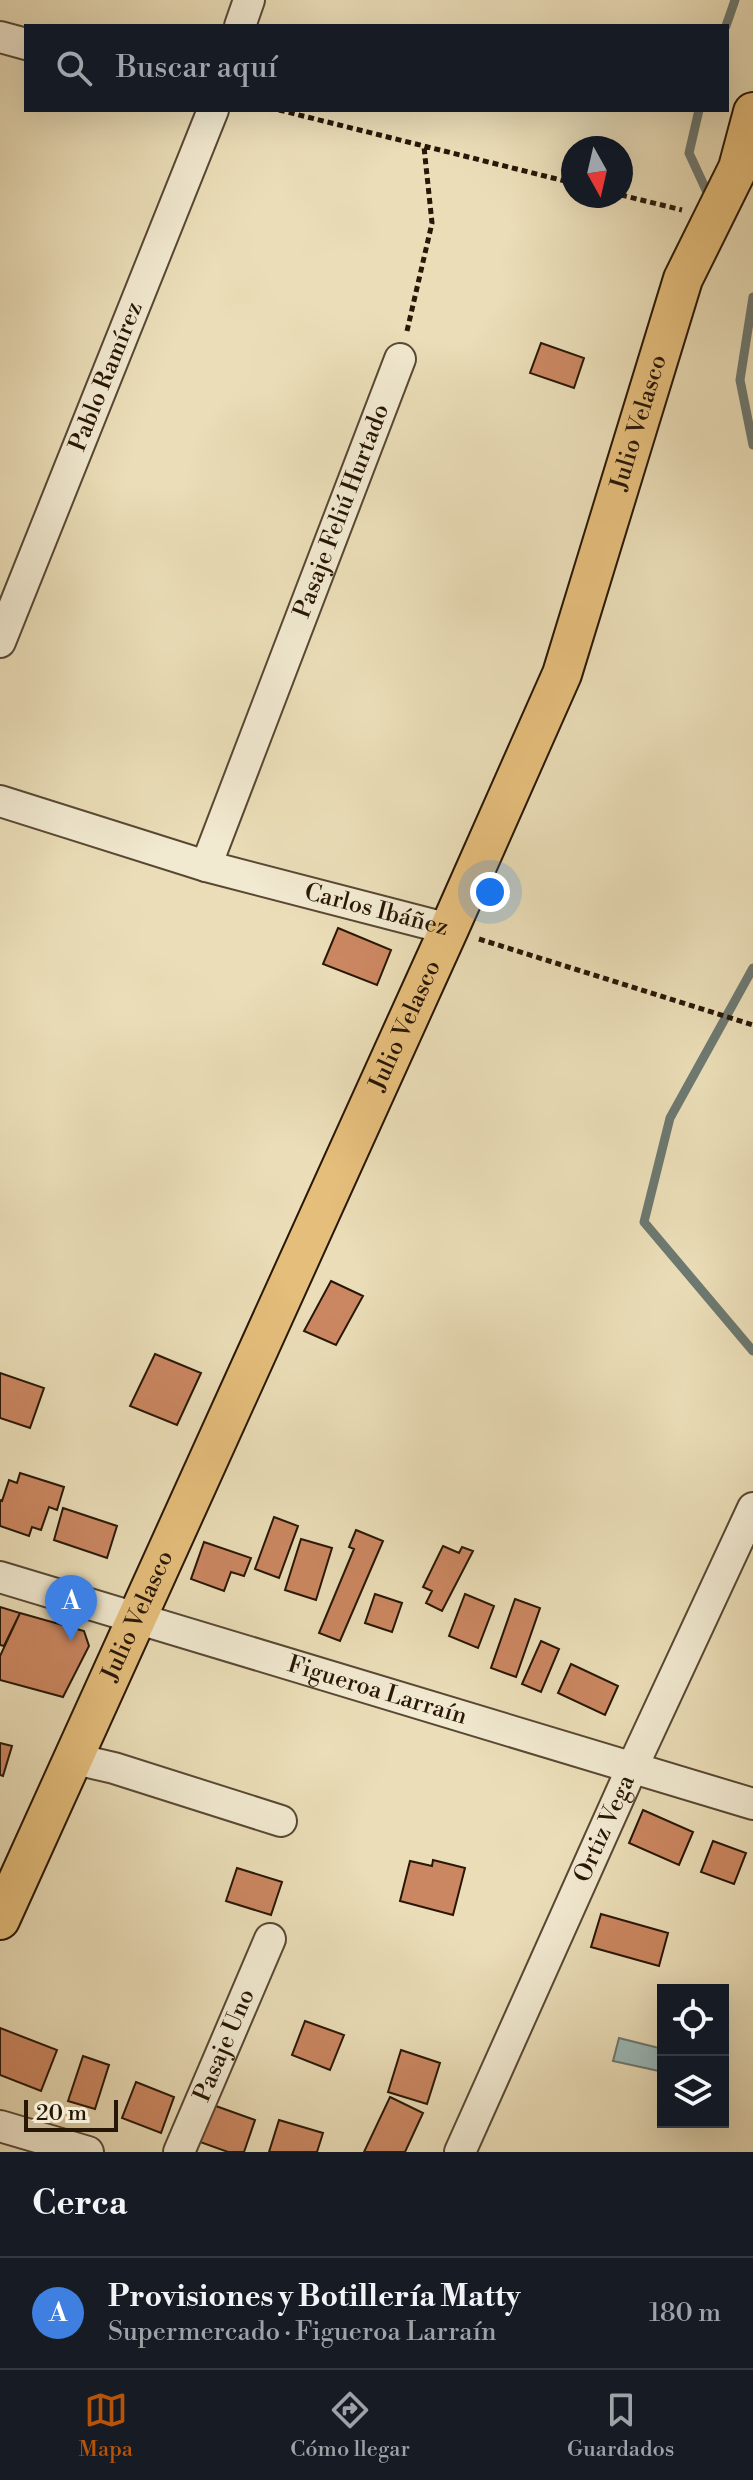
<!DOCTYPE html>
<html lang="es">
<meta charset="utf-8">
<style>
:root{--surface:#171b24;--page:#20242c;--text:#f1f3f6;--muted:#9ea1a6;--line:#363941;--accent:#b45309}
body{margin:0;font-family:"Libre Bodoni",serif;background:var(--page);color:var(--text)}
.controls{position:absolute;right:24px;bottom:24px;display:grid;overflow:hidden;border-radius:0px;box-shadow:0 8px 32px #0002}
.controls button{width:72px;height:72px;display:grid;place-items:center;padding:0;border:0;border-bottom:2px solid var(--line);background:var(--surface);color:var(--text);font:40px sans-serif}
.compass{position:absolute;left:561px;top:136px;width:72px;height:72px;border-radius:50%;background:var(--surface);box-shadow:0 8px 32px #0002;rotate:172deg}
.scale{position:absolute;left:24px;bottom:20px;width:94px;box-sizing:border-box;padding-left:8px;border:4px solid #281707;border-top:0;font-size:22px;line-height:28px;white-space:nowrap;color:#281707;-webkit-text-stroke:6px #f1e9d0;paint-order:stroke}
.you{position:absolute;left:490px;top:892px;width:28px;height:28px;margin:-20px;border:6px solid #fff;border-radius:50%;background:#1a73e8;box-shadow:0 0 0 12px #1a73e833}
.badge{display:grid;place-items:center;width:52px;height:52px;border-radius:50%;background:var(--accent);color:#fff;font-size:26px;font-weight:700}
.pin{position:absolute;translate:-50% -66px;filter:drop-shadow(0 2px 4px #0008)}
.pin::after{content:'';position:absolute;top:42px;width:28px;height:24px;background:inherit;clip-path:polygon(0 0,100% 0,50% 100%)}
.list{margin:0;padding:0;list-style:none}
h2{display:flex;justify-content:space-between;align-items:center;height:104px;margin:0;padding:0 32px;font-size:34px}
h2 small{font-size:26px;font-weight:400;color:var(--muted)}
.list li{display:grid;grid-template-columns:52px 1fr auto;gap:24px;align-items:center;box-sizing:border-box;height:112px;padding:0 32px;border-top:2px solid var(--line)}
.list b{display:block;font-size:30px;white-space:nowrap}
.list p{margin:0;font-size:26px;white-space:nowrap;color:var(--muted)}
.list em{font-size:26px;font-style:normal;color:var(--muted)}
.icon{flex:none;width:44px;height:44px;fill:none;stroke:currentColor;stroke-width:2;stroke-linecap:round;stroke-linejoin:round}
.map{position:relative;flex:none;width:753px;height:2152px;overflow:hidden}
.search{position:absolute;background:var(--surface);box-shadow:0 8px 32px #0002;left:24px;right:24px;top:24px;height:88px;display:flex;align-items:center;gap:20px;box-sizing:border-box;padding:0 28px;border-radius:0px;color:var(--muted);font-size:30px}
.sheet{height:216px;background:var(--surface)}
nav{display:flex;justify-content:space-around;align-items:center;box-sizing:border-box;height:112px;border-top:2px solid var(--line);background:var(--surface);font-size:22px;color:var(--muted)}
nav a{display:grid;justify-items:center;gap:4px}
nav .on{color:var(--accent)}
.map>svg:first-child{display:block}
.water{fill:#9bbab8;stroke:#6d7971;stroke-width:2}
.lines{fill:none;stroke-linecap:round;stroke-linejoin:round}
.stream{stroke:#6d7971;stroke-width:9}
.building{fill:#cb8761;stroke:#281707;stroke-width:2}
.minor-casing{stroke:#584833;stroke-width:34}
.major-casing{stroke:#281707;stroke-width:42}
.path{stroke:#281707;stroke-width:5;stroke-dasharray:6 4;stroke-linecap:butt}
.minor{stroke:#f1e9d0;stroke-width:30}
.major{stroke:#e5be7c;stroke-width:38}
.labels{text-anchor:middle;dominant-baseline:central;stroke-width:8;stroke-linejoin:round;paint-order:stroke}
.street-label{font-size:24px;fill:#281707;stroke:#f1e9d0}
</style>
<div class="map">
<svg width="753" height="2152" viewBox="0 0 753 2152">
<rect width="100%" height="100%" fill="#eaddb7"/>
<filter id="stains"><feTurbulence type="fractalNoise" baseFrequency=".0025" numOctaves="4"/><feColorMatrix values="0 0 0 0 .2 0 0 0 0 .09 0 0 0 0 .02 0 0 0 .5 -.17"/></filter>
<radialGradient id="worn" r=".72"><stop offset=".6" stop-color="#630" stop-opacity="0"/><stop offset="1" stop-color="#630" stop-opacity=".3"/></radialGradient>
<!-- water -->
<path class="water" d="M 619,2038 L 663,2049 L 659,2071 L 613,2061 Z"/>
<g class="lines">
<!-- stream -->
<path class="stream" d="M 726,26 L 735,0
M 699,110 L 689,153 L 707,192
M 753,297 L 740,380 L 753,445
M 753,968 L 670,1118 L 644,1222 L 753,1351"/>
</g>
<!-- building -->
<path class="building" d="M 541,343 L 584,358 L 574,388 L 530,373 Z
M 338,928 L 391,950 L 377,985 L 323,964 Z
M 331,1281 L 363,1296 L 336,1345 L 304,1331 Z
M 155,1354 L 201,1373 L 177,1425 L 130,1406 Z
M 0,1373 L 44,1388 L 30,1428 L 0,1418 Z
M 20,1473 L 64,1487 L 57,1510 L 49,1507 L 41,1530 L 32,1527 L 29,1536 L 0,1526 L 0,1500 L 2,1501 L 9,1480 L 17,1483 Z
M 63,1508 L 117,1526 L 107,1558 L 54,1540 Z
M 274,1517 L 298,1526 L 279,1578 L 255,1569 Z
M 356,1530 L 383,1541 L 340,1641 L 319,1633 L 354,1549 L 349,1547 Z
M 301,1539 L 332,1548 L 316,1600 L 285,1590 Z
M 204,1542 L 251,1558 L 244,1576 L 231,1572 L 224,1591 L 191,1579 Z
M 443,1546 L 459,1553 L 462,1547 L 473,1551 L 442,1611 L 426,1603 L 432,1591 L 423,1587 Z
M 375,1594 L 402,1603 L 392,1632 L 365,1623 Z
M 465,1594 L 494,1606 L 478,1648 L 449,1636 Z
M 515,1599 L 540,1608 L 516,1677 L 491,1668 Z
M 0,1607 L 20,1613 L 4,1646 L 0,1645 Z
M 20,1613 L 84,1631 L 89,1646 L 63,1697 L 0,1680 L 0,1656 Z
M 541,1641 L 559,1649 L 541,1692 L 522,1684 Z
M 571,1664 L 618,1686 L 605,1715 L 558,1693 Z
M 0,1743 L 12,1746 L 3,1776 L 0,1775 Z
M 643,1810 L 693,1832 L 679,1865 L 629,1843 Z
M 713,1841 L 746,1853 L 734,1884 L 701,1872 Z
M 433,1860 L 465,1868 L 453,1915 L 400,1901 L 410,1861 L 432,1866 Z
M 237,1868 L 282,1882 L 271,1915 L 226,1901 Z
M 601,1914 L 668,1933 L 659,1966 L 591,1947 Z
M 305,2021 L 344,2035 L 330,2070 L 292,2055 Z
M 0,2028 L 57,2050 L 41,2091 L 0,2075 Z
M 401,2050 L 440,2063 L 427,2104 L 388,2092 Z
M 83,2056 L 109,2065 L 95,2109 L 68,2101 Z
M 136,2082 L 174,2097 L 161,2133 L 122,2118 Z
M 390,2097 L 423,2113 L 405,2152 L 364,2152 Z
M 213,2105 L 255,2120 L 244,2152 L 228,2152 L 200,2142 Z
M 279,2120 L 323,2133 L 317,2152 L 269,2152 Z"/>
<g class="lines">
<defs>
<g id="minor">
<path d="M 240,26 L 249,0"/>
<path d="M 0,37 L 26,44"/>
<path id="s1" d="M 0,642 L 213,110"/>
<path id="s2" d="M 0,801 L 206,866 L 449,929"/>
<path id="s3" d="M 206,866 L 400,359"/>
<path id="s4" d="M 0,1577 L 753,1804"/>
<path d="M 71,1758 L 114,1768 L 281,1821"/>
<path d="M 0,2126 L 88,2152"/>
<path id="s5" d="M 179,2152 L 270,1939"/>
<path id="s6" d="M 460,2152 L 632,1768 L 753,1508"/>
</g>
<g id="major">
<path id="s7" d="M 0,1920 L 449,929 L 562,674 L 683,279 L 738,168 L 753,112"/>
</g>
</defs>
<!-- minor casing -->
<use href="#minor" class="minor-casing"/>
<!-- major casing -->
<use href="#major" class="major-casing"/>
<!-- path -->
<path class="path" d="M 279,110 L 573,183
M 621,195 L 682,210
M 407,331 L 432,223 L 424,147
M 479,939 L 753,1025"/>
<!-- minor -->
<use href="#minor" class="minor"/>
<!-- major -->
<use href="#major" class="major"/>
</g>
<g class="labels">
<!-- street labels -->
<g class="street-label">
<text stroke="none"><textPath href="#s1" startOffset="286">Pablo Ramírez</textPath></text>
<text stroke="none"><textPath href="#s7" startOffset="1630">Julio Velasco</textPath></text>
<text stroke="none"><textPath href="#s3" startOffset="380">Pasaje Feliú Hurtado</textPath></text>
<text stroke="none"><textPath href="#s2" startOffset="392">Carlos Ibáñez</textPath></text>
<text stroke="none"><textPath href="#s7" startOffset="982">Julio Velasco</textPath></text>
<text stroke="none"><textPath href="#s7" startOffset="334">Julio Velasco</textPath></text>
<text stroke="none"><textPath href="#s4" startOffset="394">Figueroa Larraín</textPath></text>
<text stroke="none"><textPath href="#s6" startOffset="354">Ortiz Vega</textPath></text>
<text stroke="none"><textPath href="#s5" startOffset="116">Pasaje Uno</textPath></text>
</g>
</g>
<rect width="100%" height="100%" filter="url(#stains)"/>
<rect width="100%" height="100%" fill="url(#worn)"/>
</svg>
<div class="controls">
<button><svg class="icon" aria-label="locate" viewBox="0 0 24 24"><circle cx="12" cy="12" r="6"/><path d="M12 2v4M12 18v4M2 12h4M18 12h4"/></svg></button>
<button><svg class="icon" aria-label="layers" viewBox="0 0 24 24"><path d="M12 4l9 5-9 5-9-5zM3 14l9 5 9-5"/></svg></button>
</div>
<svg class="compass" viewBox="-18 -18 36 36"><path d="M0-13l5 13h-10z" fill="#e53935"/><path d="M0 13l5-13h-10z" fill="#9ea1a6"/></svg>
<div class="scale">20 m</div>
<div class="you"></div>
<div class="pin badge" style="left:71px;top:1641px;background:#3f7fe0">A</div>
<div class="search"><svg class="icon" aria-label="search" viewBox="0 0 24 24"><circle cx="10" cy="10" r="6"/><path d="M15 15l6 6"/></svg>Buscar aquí</div>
</div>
<section class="sheet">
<h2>Cerca<small></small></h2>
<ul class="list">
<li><span class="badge" style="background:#3f7fe0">A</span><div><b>Provisiones y Botillería Matty</b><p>Supermercado · Figueroa Larraín</p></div><em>180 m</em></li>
</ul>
</section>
<nav>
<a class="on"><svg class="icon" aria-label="map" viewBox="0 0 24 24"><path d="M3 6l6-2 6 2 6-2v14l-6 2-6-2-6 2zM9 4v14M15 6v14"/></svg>Mapa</a>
<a><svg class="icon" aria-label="directions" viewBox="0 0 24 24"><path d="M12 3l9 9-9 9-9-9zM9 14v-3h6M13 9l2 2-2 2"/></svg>Cómo llegar</a>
<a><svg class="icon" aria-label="saved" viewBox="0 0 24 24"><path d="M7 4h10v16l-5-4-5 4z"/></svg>Guardados</a>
</nav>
